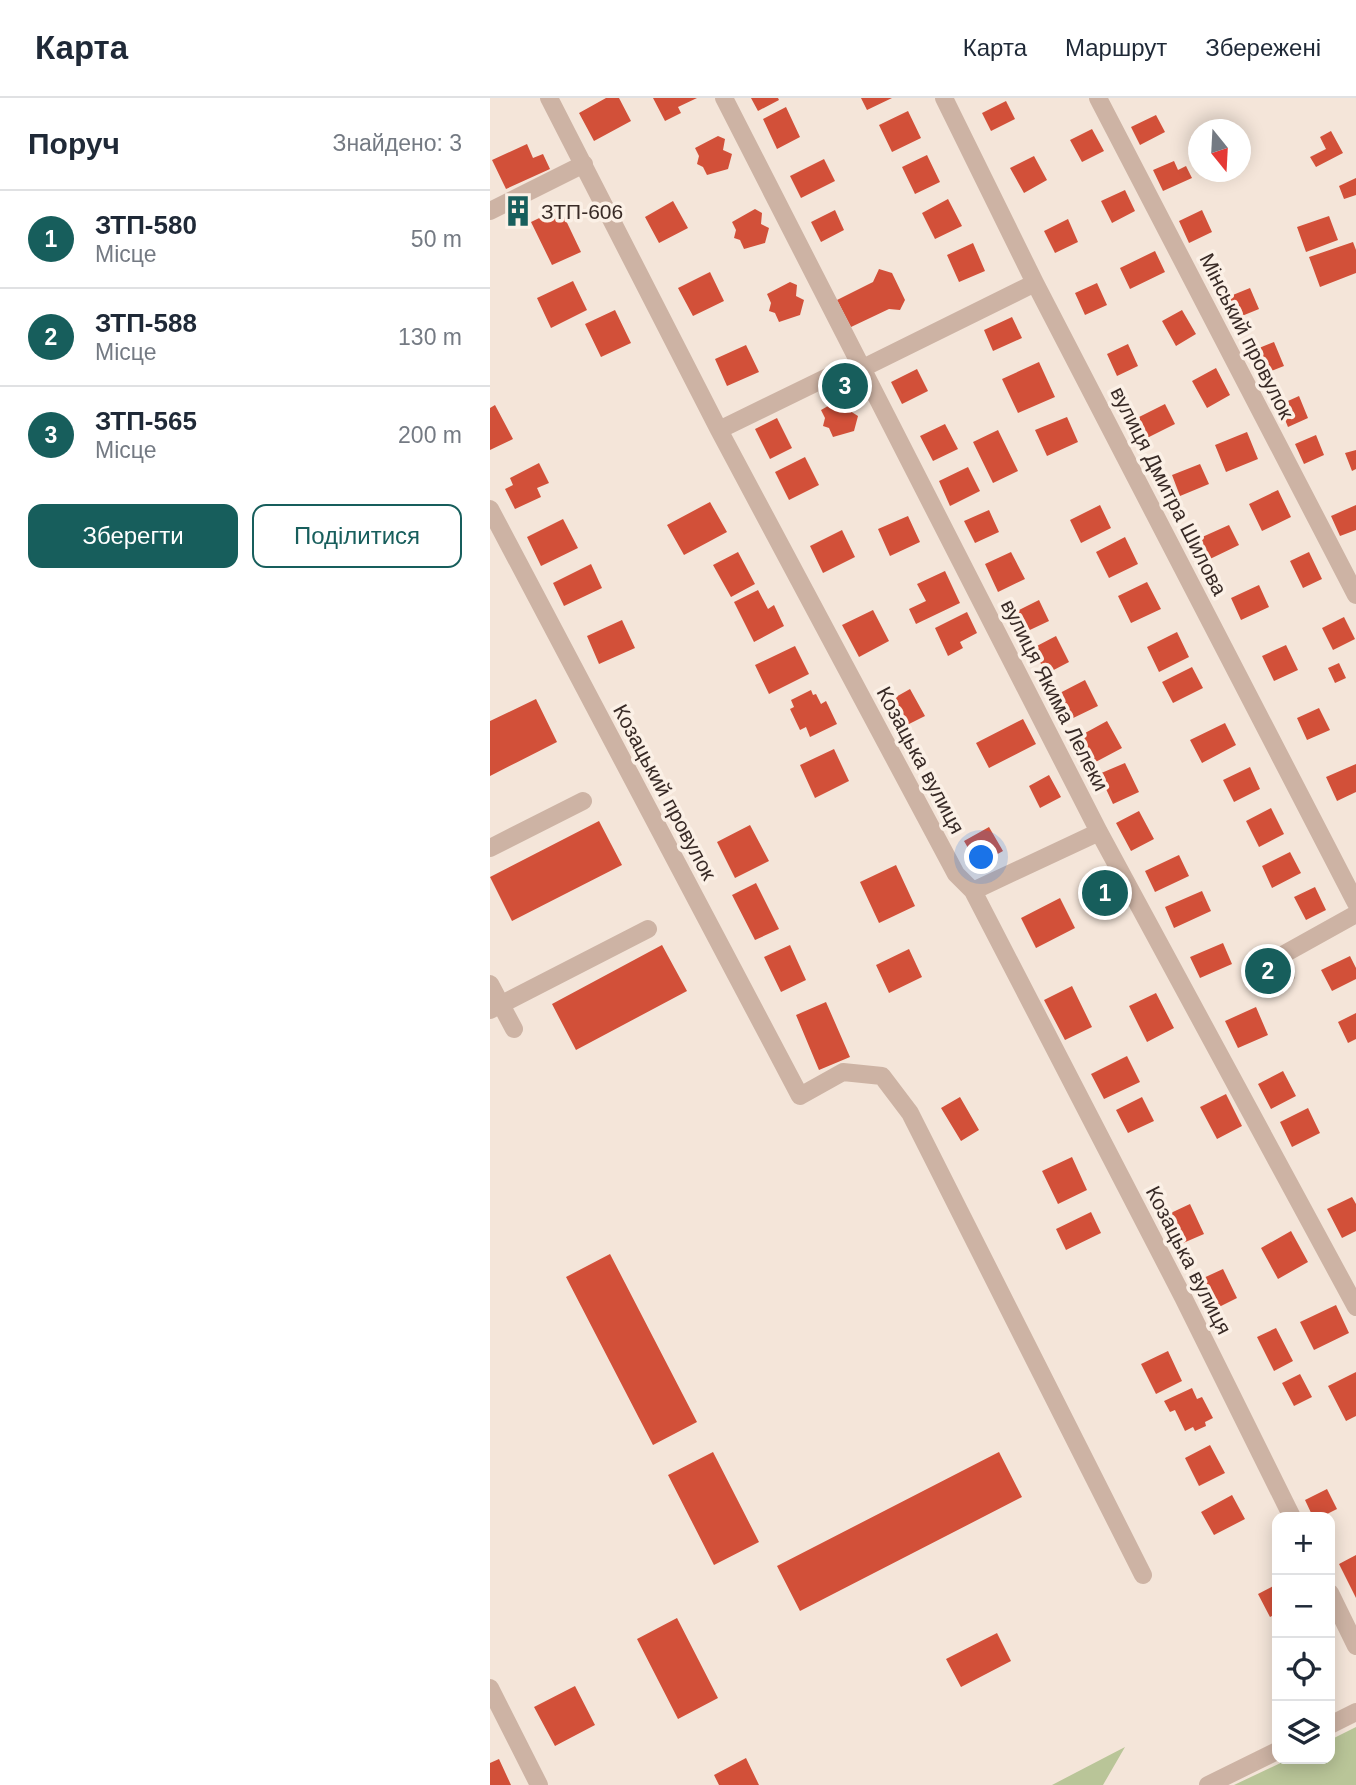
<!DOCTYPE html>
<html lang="uk">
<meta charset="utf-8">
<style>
:root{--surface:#fff;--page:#f2f2f3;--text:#1f2937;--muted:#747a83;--line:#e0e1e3;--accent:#175e5c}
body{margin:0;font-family:Arial,sans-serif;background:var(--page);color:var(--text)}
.controls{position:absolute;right:21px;bottom:21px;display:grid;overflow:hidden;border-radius:14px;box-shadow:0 4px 18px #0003}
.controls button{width:63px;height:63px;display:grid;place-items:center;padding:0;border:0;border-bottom:2px solid var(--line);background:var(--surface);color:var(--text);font:35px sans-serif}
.compass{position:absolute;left:698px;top:21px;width:63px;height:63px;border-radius:50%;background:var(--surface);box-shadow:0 4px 18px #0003;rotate:162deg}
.you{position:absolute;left:492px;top:760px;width:24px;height:24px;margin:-18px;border:5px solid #fff;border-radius:50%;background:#1a73e8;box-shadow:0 0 0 10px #1a73e833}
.badge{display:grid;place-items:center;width:46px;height:46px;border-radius:50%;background:var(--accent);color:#fff;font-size:23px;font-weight:700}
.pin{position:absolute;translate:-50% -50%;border:4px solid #fff;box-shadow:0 2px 7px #0006}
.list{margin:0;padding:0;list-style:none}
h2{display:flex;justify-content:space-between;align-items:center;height:91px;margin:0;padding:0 28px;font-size:30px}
h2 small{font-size:23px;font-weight:400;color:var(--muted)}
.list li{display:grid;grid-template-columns:46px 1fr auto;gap:21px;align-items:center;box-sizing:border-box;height:98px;padding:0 28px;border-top:2px solid var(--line)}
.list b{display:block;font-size:26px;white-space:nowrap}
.list p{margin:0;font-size:23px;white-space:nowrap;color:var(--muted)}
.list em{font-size:23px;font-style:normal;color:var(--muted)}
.actions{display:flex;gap:14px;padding:21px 28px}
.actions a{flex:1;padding:16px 0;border:2px solid var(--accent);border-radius:14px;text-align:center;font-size:24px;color:var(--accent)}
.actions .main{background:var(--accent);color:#fff}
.icon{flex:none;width:38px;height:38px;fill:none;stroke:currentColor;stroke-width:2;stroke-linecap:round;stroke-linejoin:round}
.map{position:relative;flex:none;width:866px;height:1687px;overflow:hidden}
header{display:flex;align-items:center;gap:42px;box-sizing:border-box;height:98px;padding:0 35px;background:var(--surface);border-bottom:2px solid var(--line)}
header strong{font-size:33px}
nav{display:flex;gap:38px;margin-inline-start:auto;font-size:24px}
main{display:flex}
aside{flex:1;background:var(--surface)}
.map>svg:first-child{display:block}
.green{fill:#b9c598}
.building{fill:#d25039}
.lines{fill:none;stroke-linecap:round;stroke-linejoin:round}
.minor{stroke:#cdb3a4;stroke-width:18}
.labels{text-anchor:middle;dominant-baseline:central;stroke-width:7;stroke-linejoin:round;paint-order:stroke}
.poi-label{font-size:21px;fill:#382a26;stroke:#fbf0e6;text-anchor:start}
.street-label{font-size:21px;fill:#382a26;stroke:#fbf0e6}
</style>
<header>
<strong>Карта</strong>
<nav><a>Карта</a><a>Маршрут</a><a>Збережені</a></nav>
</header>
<main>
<aside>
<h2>Поруч<small>Знайдено: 3</small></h2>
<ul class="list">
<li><span class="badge">1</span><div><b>ЗТП-580</b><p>Місце</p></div><em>50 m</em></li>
<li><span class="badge">2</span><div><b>ЗТП-588</b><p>Місце</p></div><em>130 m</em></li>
<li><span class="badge">3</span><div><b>ЗТП-565</b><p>Місце</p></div><em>200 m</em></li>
</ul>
<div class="actions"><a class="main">Зберегти</a><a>Поділитися</a></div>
</aside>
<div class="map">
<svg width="866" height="1687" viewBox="0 0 866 1687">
<rect width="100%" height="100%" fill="#f4e5d9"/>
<!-- green -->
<path class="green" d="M 866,1629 L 866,1687 L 744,1687 L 799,1661 L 840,1661 L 840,1642 Z
M 635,1649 L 613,1687 L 562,1687 Z"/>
<!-- building -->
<path class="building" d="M 116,0 L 129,0 L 141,23 L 104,43 L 89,15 Z
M 163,0 L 207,0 L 188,9 L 191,15 L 175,23 Z
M 261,0 L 288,0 L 289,2 L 268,13 Z
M 371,0 L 402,0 L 377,12 Z
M 516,3 L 525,21 L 501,33 L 492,15 Z
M 296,9 L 310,39 L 287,51 L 273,21 Z
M 418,13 L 431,40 L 402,54 L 389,27 Z
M 666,17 L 675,34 L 650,47 L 641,29 Z
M 602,31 L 614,53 L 592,64 L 580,42 Z
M 841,33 L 853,55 L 826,69 L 820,59 L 836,51 L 830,39 Z
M 228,38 L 235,41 L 233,52 L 242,56 L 238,71 L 217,77 L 213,69 L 207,66 L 209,58 L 205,50 Z
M 37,46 L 43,60 L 53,56 L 60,71 L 16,91 L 2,62 Z
M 437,57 L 450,84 L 425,96 L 412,69 Z
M 544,58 L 557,82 L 534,95 L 520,70 Z
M 334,61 L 345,83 L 311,100 L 300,78 Z
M 684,63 L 688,72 L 696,68 L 702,80 L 673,93 L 663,72 Z
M 866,80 L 866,97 L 854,101 L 849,88 Z
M 635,92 L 645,113 L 622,125 L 611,103 Z
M 458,101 L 472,128 L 445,141 L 432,115 Z
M 183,103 L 198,130 L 169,145 L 155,119 Z
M 32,105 L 37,116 L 24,122 L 19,110 Z
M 70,110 L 91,154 L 62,167 L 41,124 Z
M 265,111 L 272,115 L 271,126 L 279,130 L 275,145 L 254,151 L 250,142 L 244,140 L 246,132 L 242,124 Z
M 345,112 L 354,132 L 331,144 L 321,124 Z
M 712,112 L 722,134 L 699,145 L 689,123 Z
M 839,118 L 848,142 L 816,154 L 807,129 Z
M 578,121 L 588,144 L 565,155 L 554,133 Z
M 863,144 L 866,152 L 866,175 L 830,189 L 819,159 Z
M 483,145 L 495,173 L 469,184 L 457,157 Z
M 665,153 L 675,174 L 640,191 L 630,170 Z
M 389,171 L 402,175 L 415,202 L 410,212 L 399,211 L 361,229 L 347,202 L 383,184 Z
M 220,174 L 234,203 L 203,218 L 188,190 Z
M 83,183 L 97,212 L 61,230 L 47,200 Z
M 300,184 L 307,187 L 306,198 L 314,202 L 310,217 L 289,224 L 285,215 L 279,213 L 281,205 L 277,196 Z
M 607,185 L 617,207 L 595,217 L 585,195 Z
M 760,190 L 769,211 L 742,222 L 733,201 Z
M 125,212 L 141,245 L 111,259 L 95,226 Z
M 692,212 L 706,236 L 686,248 L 672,223 Z
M 522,219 L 532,240 L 503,253 L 494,232 Z
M 784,244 L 794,268 L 769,278 L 759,254 Z
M 638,246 L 648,268 L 627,278 L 617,256 Z
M 256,247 L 269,274 L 237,288 L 225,261 Z
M 549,264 L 565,299 L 528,315 L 512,281 Z
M 726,270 L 740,297 L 717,310 L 702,283 Z
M 427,271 L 438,293 L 412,306 L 401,284 Z
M 809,298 L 818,320 L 798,329 L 789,307 Z
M 354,299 L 361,303 L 360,313 L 368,318 L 364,333 L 343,339 L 339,330 L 333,328 L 335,320 L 331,312 Z
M 675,306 L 685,326 L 657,340 L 647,320 Z
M 5,307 L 23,341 L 0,352 L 0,310 Z
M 577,319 L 588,344 L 557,358 L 545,332 Z
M 287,320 L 302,350 L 280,361 L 265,331 Z
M 455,326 L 468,351 L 443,363 L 430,338 Z
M 508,332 L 528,373 L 503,385 L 483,344 Z
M 757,334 L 768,361 L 736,374 L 725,347 Z
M 826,337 L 834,357 L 814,366 L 805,346 Z
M 866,352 L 866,371 L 862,373 L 855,355 Z
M 315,359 L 329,387 L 299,402 L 285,374 Z
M 49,365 L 59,385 L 47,390 L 51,399 L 25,411 L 15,391 L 23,387 L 20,380 Z
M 710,366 L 719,386 L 690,398 L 682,377 Z
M 478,369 L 490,393 L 460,408 L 449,383 Z
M 788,392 L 801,419 L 772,433 L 759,406 Z
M 220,404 L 237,434 L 194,457 L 177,427 Z
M 610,407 L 621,430 L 591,445 L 580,422 Z
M 866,407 L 866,432 L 850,438 L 841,418 Z
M 499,412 L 509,434 L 485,445 L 474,423 Z
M 418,418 L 430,444 L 400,458 L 388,431 Z
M 73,421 L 88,450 L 51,468 L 37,439 Z
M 739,427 L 749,447 L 720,461 L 710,440 Z
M 352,432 L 365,459 L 333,475 L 320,448 Z
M 635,439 L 648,466 L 619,480 L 606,454 Z
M 248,454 L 265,486 L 241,499 L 223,467 Z
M 521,454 L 535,481 L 508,494 L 495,466 Z
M 819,454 L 832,481 L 813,490 L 800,463 Z
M 101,466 L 112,490 L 74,508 L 63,485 Z
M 455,473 L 470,505 L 426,526 L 419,511 L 436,503 L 427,486 Z
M 657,484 L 671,511 L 641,525 L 628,498 Z
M 769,487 L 779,509 L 751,522 L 741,500 Z
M 268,492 L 278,511 L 284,507 L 294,528 L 264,544 L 244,504 Z
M 549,502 L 559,523 L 527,538 L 517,518 Z
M 383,512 L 399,543 L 369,559 L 352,527 Z
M 477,514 L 487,535 L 470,544 L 473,550 L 458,558 L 445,530 Z
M 854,519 L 865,541 L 843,552 L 832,530 Z
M 132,522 L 145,550 L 109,566 L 97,538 Z
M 687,534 L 699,559 L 669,574 L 657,549 Z
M 566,538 L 579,564 L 556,576 L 543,550 Z
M 796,547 L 808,572 L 784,583 L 772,558 Z
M 305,548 L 319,576 L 279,596 L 265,567 Z
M 849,565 L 856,580 L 845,585 L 838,570 Z
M 702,569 L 713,590 L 683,605 L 672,584 Z
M 595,582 L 608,608 L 577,623 L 564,598 Z
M 420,591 L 435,618 L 411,630 L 397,604 Z
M 321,592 L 323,597 L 326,596 L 331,606 L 336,603 L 347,626 L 320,639 L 316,629 L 310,632 L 300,611 L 304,609 L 301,602 Z
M 46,601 L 67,644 L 0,678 L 0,623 Z
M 829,610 L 840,632 L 817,642 L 807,620 Z
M 533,621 L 546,646 L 499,670 L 486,645 Z
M 617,623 L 632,650 L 600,667 L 586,640 Z
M 735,625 L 746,647 L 712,665 L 700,642 Z
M 344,651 L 359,683 L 325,700 L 310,667 Z
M 635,665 L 649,694 L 623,706 L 609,676 Z
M 866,666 L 866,694 L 847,703 L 836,679 Z
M 760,669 L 770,691 L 744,704 L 733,682 Z
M 559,677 L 571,699 L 550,710 L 539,688 Z
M 781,710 L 794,736 L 769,749 L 756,723 Z
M 649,713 L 664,741 L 641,753 L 626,725 Z
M 109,723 L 132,767 L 22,823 L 0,779 Z
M 260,727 L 279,763 L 245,780 L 227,744 Z
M 499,729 L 513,753 L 488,767 L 474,743 Z
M 800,754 L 811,775 L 782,790 L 772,768 Z
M 689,757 L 699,778 L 665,794 L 655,773 Z
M 406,767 L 425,808 L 389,825 L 370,784 Z
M 616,780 L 628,802 L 615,809 L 603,787 Z
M 266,785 L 289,831 L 265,842 L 242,797 Z
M 825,789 L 836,812 L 816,822 L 804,799 Z
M 712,793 L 721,813 L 684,830 L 675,809 Z
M 570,800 L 585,830 L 546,850 L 531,820 Z
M 733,845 L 742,866 L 710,880 L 700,859 Z
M 172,847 L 197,893 L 86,952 L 62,906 Z
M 300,847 L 316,882 L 291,894 L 274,859 Z
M 419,851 L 432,879 L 399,895 L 386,867 Z
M 860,858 L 866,870 L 866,881 L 842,893 L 831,872 Z
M 778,859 L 790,881 L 778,887 L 766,866 Z
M 582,888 L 602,929 L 575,942 L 554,902 Z
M 666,895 L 684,930 L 657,944 L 639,908 Z
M 336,904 L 360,959 L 329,972 L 306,917 Z
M 766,909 L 778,937 L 748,950 L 735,923 Z
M 866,915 L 866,941 L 858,945 L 848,924 Z
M 637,958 L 650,984 L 614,1001 L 601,976 Z
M 793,973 L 806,998 L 781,1011 L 768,986 Z
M 736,996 L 752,1028 L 727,1041 L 710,1009 Z
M 470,999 L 489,1032 L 471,1043 L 451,1010 Z
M 652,999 L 664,1023 L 638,1035 L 626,1012 Z
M 818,1010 L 830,1035 L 802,1049 L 790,1024 Z
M 582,1059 L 597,1092 L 568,1106 L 552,1073 Z
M 862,1099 L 866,1106 L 866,1133 L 852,1140 L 837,1111 Z
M 700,1106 L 714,1136 L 684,1149 L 670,1120 Z
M 601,1114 L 611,1135 L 576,1152 L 566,1131 Z
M 801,1133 L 818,1164 L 788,1181 L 771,1150 Z
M 120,1156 L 207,1324 L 163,1347 L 76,1179 Z
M 733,1171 L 747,1200 L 723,1212 L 709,1182 Z
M 846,1207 L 859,1235 L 824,1252 L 810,1224 Z
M 786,1230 L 803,1263 L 784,1273 L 767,1239 Z
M 678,1253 L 692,1283 L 666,1296 L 651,1266 Z
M 866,1274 L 866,1318 L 856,1323 L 838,1288 Z
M 810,1276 L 822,1299 L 804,1308 L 792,1285 Z
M 702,1290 L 707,1301 L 712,1299 L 723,1320 L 715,1324 L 716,1328 L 705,1333 L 703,1329 L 695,1333 L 685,1312 L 680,1314 L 674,1303 Z
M 720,1347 L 735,1375 L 709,1388 L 695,1360 Z
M 223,1354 L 269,1444 L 224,1467 L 178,1377 Z
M 509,1354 L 532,1399 L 310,1513 L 287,1468 Z
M 837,1391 L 847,1411 L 831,1419 L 823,1419 L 815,1402 Z
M 742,1397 L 755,1421 L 724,1437 L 711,1414 Z
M 866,1457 L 866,1500 L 849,1466 Z
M 787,1486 L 787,1524 L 784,1517 L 780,1519 L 768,1496 Z
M 187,1520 L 228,1600 L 188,1621 L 147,1541 Z
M 507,1535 L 521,1563 L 471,1589 L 456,1561 Z
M 85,1588 L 105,1627 L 65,1648 L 44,1609 Z
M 256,1660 L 269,1687 L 229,1687 L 224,1677 Z
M 9,1661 L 21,1687 L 0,1687 L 0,1665 Z"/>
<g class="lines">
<!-- minor -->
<path class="minor" d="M 59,0 L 229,332 L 466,776 L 483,793 L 693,1199 L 802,1419
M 234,0 L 609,734 L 866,1209
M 454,0 L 545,185 L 866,805
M 608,0 L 866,497
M 0,113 L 94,66
M 229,332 L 352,272 L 371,271 L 545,185
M 0,411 L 310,998 L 353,974 L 392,978 L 420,1015 L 653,1477
M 0,750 L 93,703
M 483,793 L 609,734
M 796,878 L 787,860 L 866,816
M 0,886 L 24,931
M 0,912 L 158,831
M 840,1495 L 866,1548
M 0,1590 L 49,1687
M 840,1627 L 866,1614
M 718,1687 L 787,1653"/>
</g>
<!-- icons -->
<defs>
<symbol id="building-bare" viewBox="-9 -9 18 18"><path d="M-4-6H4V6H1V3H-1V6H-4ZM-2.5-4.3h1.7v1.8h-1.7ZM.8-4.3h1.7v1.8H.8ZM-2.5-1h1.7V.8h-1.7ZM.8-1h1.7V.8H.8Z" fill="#175e5c" stroke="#fbf0e6" stroke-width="2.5" paint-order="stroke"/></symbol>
</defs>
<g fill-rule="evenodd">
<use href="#building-bare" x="6" y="91" width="44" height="44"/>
</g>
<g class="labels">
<!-- poi labels -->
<g class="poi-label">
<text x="51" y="113">ЗТП-606</text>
</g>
<!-- street labels -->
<g class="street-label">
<text transform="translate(757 238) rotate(63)">Мінський провулок</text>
<text transform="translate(679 393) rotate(63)">вулиця Дмитра Шилова</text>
<text transform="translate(565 597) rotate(63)">вулиця Якима Лелеки</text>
<text transform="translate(431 662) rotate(62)">Козацька вулиця</text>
<text transform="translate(175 694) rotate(62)">Козацький провулок</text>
<text transform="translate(699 1162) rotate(63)">Козацька вулиця</text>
</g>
</g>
</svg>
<div class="controls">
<button>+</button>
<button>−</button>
<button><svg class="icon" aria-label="locate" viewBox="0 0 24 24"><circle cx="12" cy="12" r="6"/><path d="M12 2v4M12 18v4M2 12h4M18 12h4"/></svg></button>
<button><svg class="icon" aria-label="layers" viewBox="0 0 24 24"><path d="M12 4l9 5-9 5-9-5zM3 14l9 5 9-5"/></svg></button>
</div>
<svg class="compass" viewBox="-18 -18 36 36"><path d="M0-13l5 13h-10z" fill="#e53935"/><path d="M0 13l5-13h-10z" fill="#747a83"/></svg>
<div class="you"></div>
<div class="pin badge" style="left:615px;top:795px">1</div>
<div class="pin badge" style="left:778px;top:873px">2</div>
<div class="pin badge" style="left:355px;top:288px">3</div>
</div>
</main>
